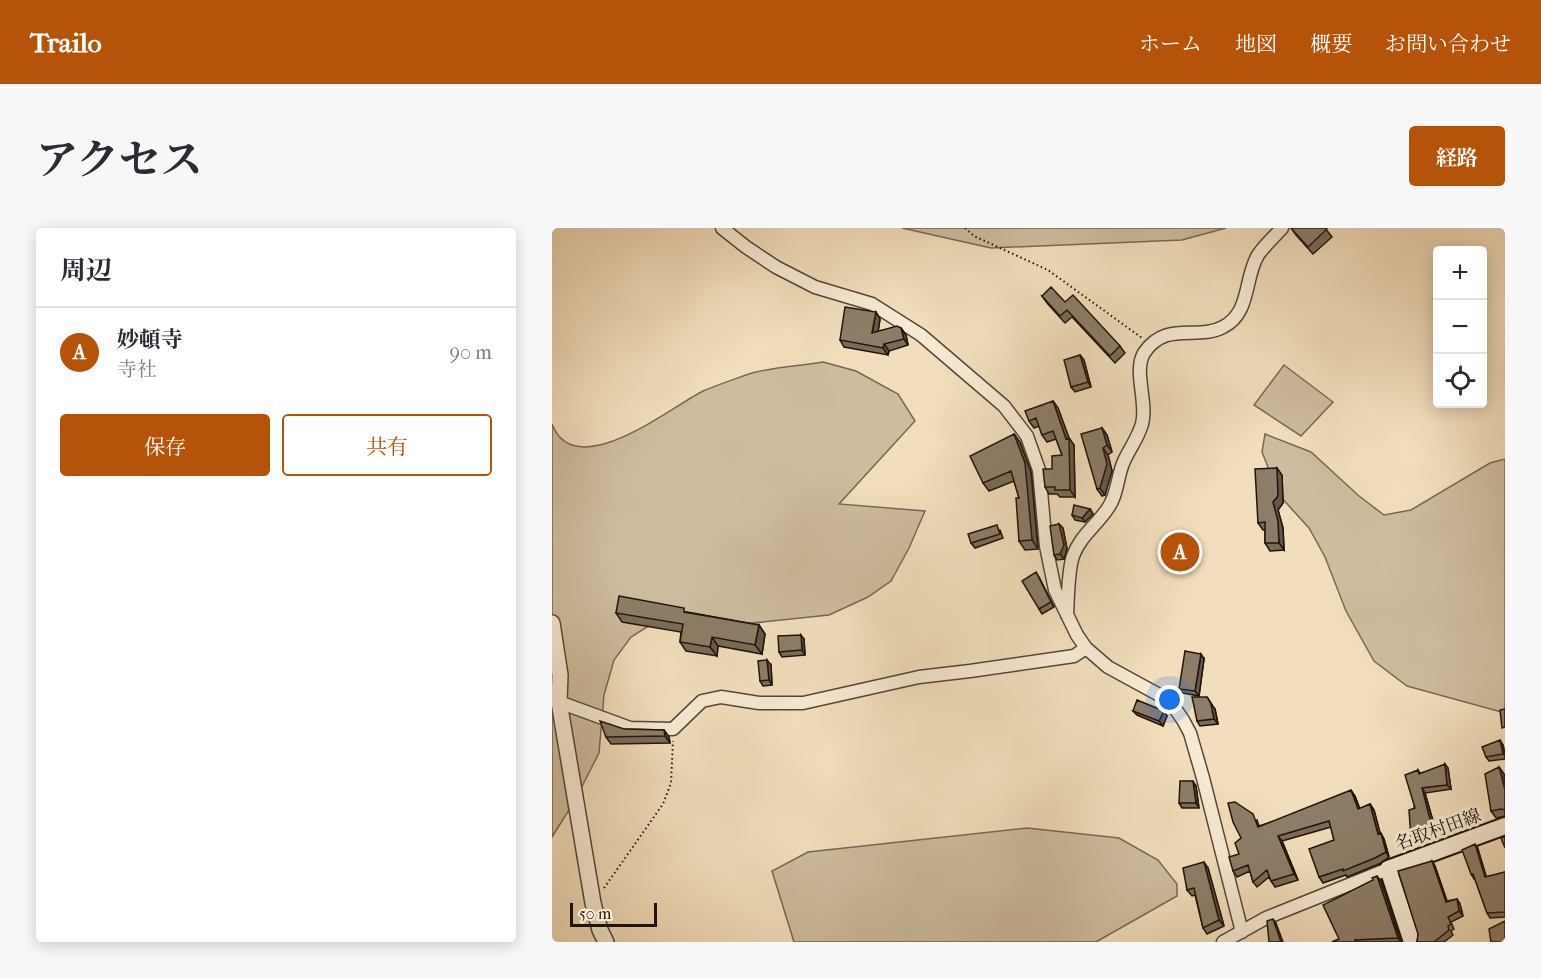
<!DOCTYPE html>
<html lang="ja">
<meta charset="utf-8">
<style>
:root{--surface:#fff;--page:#f7f7f7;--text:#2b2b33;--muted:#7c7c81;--line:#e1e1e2;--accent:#b45309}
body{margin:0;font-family:"IM FELL French Canon","Noto Serif JP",serif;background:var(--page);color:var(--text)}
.controls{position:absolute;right:18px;top:18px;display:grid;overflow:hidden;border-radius:6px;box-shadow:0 3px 15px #0003}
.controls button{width:54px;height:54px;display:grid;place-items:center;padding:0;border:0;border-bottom:2px solid var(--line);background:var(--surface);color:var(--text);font:30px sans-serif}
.scale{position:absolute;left:18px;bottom:15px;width:87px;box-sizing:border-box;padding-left:6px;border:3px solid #20140c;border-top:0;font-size:16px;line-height:21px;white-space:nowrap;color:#20140c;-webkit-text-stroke:4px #f7ead3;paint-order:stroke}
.you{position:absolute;left:618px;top:472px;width:21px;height:21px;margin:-15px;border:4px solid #fff;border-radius:50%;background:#1a73e8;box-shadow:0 0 0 9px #1a73e833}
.badge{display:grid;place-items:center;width:39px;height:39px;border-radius:50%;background:var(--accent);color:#fff;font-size:20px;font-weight:700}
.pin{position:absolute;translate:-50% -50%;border:3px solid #fff;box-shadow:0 2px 6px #0006}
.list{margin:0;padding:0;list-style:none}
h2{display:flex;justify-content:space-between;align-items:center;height:78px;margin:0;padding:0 24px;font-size:26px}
h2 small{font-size:20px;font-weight:400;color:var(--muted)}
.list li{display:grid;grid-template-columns:39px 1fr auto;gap:18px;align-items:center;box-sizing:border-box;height:90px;padding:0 24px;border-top:2px solid var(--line)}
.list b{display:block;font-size:22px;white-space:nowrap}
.list p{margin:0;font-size:20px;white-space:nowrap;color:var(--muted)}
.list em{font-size:20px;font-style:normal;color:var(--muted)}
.actions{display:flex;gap:12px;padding:18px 24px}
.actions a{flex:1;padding:14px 0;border:2px solid var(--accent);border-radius:6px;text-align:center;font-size:21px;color:var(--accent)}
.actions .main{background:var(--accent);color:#fff}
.icon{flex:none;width:33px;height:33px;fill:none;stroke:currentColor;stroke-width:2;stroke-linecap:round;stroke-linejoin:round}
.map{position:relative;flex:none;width:953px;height:714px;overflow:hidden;border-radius:6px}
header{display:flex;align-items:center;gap:36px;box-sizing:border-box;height:84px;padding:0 30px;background:var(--accent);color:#fff}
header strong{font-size:28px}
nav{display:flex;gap:33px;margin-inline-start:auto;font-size:21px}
.intro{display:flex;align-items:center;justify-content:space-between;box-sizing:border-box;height:144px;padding:0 36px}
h1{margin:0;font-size:42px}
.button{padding:15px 27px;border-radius:6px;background:var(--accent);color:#fff;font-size:21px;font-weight:700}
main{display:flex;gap:36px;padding:0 36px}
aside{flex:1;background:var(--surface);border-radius:6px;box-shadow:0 3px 15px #0003}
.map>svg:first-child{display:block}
.green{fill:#cebc9e;stroke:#776855;stroke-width:1.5}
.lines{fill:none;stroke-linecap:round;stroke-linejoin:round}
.minor-casing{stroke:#544638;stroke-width:15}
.tertiary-casing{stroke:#544638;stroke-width:18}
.secondary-casing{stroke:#20140c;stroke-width:20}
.path{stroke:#20140c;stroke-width:2;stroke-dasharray:1.5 3;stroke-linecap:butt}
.minor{stroke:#f7ead3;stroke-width:12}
.tertiary{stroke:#f7ead3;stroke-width:15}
.secondary{stroke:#f7ead3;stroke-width:16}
.wall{fill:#796c59;stroke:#20140c;stroke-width:1.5}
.shaded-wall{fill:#635849;stroke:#20140c;stroke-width:1.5}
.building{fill:#8d7d68;stroke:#20140c;stroke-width:1.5}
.labels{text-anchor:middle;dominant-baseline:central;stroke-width:6;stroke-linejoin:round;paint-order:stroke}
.street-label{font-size:18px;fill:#20140c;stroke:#f7ead3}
</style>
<header>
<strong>Trailo</strong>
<nav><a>ホーム</a><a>地図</a><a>概要</a><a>お問い合わせ</a></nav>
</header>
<div class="intro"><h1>アクセス</h1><a class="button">経路</a></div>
<main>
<aside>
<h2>周辺<small></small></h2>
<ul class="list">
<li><span class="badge">A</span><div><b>妙頓寺</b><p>寺社</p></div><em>90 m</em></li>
</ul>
<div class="actions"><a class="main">保存</a><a>共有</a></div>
</aside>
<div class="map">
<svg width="953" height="714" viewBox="0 0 953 714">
<rect width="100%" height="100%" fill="#f2debc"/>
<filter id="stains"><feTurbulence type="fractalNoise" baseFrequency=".00333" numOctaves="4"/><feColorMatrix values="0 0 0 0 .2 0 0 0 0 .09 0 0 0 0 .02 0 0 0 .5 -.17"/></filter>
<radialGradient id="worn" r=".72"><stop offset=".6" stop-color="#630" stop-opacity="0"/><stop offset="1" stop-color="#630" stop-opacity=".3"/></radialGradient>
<!-- green -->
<path class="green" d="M 350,0 L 674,0 L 630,12 L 439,20 Z
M 271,134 L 304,143 L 346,166 L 363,193 L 287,276 L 373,283 L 357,320 L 339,353 L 316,369 L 277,387 L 173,398 L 106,392 L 79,409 L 62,432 L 52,467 L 47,525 L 22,574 L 0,609 L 0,196 C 23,257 119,179 151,163 C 165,157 180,152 194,147 C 215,139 249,138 271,134 Z
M 732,137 L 781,174 L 749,208 L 702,177 Z
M 713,206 L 759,224 L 807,268 L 832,287 L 859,282 L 938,235 L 953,231 L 953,485 L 855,458 L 822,433 L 794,383 L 773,329 L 757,300 L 727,267 L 710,224 Z
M 475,600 L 567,610 L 606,632 L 625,656 L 625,668 L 544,714 L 242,714 L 220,643 L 256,624 Z"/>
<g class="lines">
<defs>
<path id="minor" d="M 170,0 L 194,19 L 224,39 L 263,59 L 320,76 L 369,107 L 452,178 L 475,208 L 487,242 L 494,318 L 503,362 L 525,407 L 534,420 L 556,439 L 611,469 L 622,479 L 631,492 L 638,505 L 651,550 L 690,704
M 515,387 C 516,370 516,342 521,328 C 528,308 545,297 556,280 C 566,266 565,248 572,233 C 578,220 586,210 590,196 C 596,175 581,143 592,125 C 614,92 645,113 671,99 C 699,85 692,50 706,27 C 712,18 722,9 730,0
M 3,469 L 7,474 L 78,500 L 121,501 L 150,473 L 169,469 L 207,475 L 251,475 L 367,449 L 418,443 L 522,428 L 534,420
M 671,714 L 714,690 L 836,641"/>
<path id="tertiary" d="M 0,395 L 8,447 L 7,474 L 41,675 L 48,702 L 54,714"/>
<path id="secondary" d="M 860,714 L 836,641 L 953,598"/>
</defs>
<!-- minor casing -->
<use href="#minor" class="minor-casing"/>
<!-- tertiary casing -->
<use href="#tertiary" class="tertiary-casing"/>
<!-- secondary casing -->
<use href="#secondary" class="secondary-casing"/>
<!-- path -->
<path class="path" d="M 413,0 L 422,8 L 496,42 L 590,110
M 52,660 L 111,576 L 119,555 L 121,513"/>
<!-- minor -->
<use href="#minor" class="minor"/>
<!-- tertiary -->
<use href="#tertiary" class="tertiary"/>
<!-- secondary -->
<use href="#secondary" class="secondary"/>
</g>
<!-- wall -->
<path class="wall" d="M 739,0 L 773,0 L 780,9 L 761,26 L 744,7 Z
M 490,68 L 513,74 L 568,118 L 573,125 L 563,135 L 520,89 L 513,95 L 495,75 Z
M 324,84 L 328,91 L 326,103 L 349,100 L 354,107 L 356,117 L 337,123 L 336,127 L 292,119 L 288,112 Z
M 528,127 L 532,132 L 539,159 L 523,164 L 519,159 Z
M 501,173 L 506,180 L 517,210 L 522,217 L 523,269 L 508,269 L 505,266 L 497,266 L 493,259 L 500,241 L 510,227 L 504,211 L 495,214 L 490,207 L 487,198 L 482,200 L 477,193 Z
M 550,200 L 555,207 L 560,224 L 556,227 L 560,243 L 553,267 L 550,268 L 545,261 Z
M 462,206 L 468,214 L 479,244 L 486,321 L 473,322 L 467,313 L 467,270 L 462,253 L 437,263 L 431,255 Z
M 730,247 L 731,275 L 726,282 L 731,300 L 732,322 L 718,323 L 713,315 L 713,302 L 711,302 L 706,295 Z
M 538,281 L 541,286 L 533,294 L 523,292 L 520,287 Z
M 507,296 L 511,300 L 515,321 L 512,331 L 505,332 L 502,327 Z
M 448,302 L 451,310 L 423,320 L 419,315 Z
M 487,349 L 502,379 L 490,386 L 487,381 Z
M 135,384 L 207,397 L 213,406 L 210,426 L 166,418 L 165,428 L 134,423 L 128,414 L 129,404 L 70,394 L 64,385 Z
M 252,411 L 253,427 L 230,429 L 227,424 Z
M 652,431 L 647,468 L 631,465 L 627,461 Z
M 219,437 L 220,457 L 211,458 L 208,453 Z
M 663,481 L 666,496 L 648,498 L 645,493 Z
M 581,483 L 612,483 L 615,488 L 611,498 L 585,487 Z
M 72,501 L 112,502 L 117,509 L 118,515 L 59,516 L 54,509 Z
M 951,517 L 953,525 L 953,531 L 937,533 L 934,529 Z
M 947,539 L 952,546 L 953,550 L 953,588 L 944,590 L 939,583 Z
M 896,540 L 899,561 L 873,565 L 885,607 L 862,616 L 859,611 L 866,542 L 868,545 Z
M 644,558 L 647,580 L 630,580 L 627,575 Z
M 803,568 L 808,581 L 818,576 L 822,582 L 828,605 L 832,611 L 837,629 L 827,636 L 795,649 L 794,647 L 771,655 L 767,649 L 782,612 L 779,599 L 730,613 L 746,652 L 723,659 L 719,653 L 717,649 L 705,659 L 701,654 L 698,643 L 685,649 L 681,643 L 687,626 L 689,610 L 705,592 L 707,598 Z
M 926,621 L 934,649 L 953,644 L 953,689 L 938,690 L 935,685 L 923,651 L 922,651 L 919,646 Z
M 880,633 L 883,638 L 895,673 L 905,671 L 908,676 L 911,688 L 899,694 L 902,701 L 899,703 L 901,707 L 892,714 L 865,714 Z
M 656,640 L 672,698 L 655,706 L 651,700 L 643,667 L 640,668 L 635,662 Z
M 829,653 L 849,714 L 780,714 L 787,711 Z"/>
<!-- shaded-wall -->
<path class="shaded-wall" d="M 324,84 L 328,91 L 325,112 L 320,105 Z
M 349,100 L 354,107 L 356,117 L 352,111 Z
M 332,116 L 337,123 L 336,127 L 331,120 Z
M 528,127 L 532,132 L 539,159 L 536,154 Z
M 501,173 L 506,180 L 517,210 L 522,217 L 523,269 L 518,262 L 514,211 Z
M 550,200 L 555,207 L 560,224 L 555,217 Z
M 462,206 L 468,214 L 479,244 L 486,321 L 480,312 Z
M 551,220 L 556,227 L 560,243 L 553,267 L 548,260 Z
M 725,240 L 730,247 L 731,275 L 726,282 L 731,300 L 732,322 L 727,315 L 721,274 Z
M 538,281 L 541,286 L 533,294 L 530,290 Z
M 507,296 L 511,300 L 515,321 L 512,331 L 508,326 Z
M 484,344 L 487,349 L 502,379 L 499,374 Z
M 207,397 L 213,406 L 210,426 L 203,417 Z
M 249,407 L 252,411 L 253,427 L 250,422 Z
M 160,409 L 166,418 L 165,428 L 158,419 Z
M 649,426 L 652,431 L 647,468 L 643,463 Z
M 215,432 L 219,437 L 220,457 L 217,452 Z
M 655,469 L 663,481 L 666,496 L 662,491 Z
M 612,483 L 615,488 L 611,498 L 607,493 Z
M 112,502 L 117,509 L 118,515 L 113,508 Z
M 948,512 L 951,517 L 953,528 L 951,526 Z
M 893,536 L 896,540 L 899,561 L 895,557 Z
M 947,539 L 952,546 L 953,562 Z
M 641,553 L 644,558 L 647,580 L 644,575 Z
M 870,560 L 873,565 L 885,607 L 881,603 Z
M 799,562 L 803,568 L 810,587 L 806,581 Z
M 818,576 L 822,582 L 830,612 L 826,606 Z
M 829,605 L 832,611 L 837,629 L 834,624 Z
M 726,608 L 730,613 L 746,652 L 742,646 Z
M 923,616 L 926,621 L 936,654 L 933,649 Z
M 880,633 L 883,638 L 897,679 L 894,674 Z
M 652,634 L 656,640 L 672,698 L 667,692 Z
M 825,648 L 829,653 L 849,714 L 846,710 Z
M 905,671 L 908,676 L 911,688 L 907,683 Z
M 721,691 L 724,695 L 731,714 L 729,714 Z"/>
<!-- building -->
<path class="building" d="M 739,0 L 773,0 L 775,1 L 756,19 Z
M 499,59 L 513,74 L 521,67 L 568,118 L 558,128 L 515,82 L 508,88 L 490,68 Z
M 293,79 L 324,84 L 320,105 L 345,98 L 349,100 L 352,111 L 332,116 L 331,120 L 288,112 Z
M 528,127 L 536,154 L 519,159 L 512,132 Z
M 501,173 L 514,211 L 517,210 L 518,262 L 503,262 L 503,259 L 493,259 L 491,241 L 500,241 L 500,228 L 510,227 L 501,203 L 490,207 L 484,190 L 477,193 L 473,183 Z
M 550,200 L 555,217 L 551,220 L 555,236 L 548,260 L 545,261 L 529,206 Z
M 462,206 L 473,235 L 480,312 L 467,313 L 464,270 L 467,270 L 459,243 L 431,255 L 418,228 Z
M 725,240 L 726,268 L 721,274 L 726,293 L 727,315 L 713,315 L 713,294 L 706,295 L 703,241 Z
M 522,277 L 538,281 L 530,290 L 520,287 Z
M 507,296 L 512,317 L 508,326 L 502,327 L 498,298 Z
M 445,297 L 448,306 L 419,315 L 416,306 Z
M 484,344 L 499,374 L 487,381 L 470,353 Z
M 67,368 L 132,380 L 132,384 L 207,397 L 203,417 L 160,409 L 158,419 L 128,414 L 131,396 L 64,385 Z
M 249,407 L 250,422 L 227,424 L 226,408 Z
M 633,423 L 649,426 L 643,463 L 627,461 Z
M 215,432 L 217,452 L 208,453 L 206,433 Z
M 640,469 L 655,469 L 659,476 L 662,491 L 645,493 Z
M 585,472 L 612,483 L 607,493 L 581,483 Z
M 953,481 L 953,499 L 950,500 L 948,482 Z
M 48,493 L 72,501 L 112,502 L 113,508 L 54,509 Z
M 948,512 L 951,526 L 934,529 L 930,519 Z
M 893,536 L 895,557 L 870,560 L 881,603 L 859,611 L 857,582 L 863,580 L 853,547 L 866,542 L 867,546 Z
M 947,539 L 953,562 L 953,582 L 949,581 L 939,583 L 933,546 Z
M 628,553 L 641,553 L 644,575 L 627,575 Z
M 799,562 L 806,581 L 818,576 L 826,606 L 829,605 L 834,624 L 823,630 L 791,643 L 791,641 L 767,649 L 757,621 L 782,612 L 777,593 L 726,608 L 742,646 L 719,653 L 715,642 L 701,654 L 696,637 L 681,643 L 677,629 L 687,626 L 683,615 L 689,610 L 681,594 L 676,575 L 683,574 L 701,586 L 706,599 Z
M 953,609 L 953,620 L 949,610 Z
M 923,616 L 933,649 L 953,644 L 953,684 L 935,685 L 921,646 L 919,646 L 910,622 Z
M 880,633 L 894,674 L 905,671 L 907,683 L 896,689 L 899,696 L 896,698 L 897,702 L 882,714 L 865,714 L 866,706 L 846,643 Z
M 652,634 L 667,692 L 651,700 L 642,660 L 635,662 L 631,640 Z
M 825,648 L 846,710 L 803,712 L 804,714 L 780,714 L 787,711 L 771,677 L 821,652 L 820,650 Z
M 721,691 L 729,714 L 717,714 L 715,693 Z
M 953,693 L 953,714 L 939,714 L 937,701 Z"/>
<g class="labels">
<!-- street labels -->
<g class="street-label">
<text transform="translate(886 602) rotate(-20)">名取村田線</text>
</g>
</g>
<rect width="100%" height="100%" filter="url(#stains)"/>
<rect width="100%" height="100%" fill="url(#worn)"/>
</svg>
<div class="controls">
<button>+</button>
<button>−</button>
<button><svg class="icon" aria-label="locate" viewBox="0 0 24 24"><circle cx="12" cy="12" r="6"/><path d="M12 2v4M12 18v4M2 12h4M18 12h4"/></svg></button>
</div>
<div class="scale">50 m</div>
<div class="you"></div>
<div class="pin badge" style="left:628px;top:324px">A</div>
</div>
</main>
